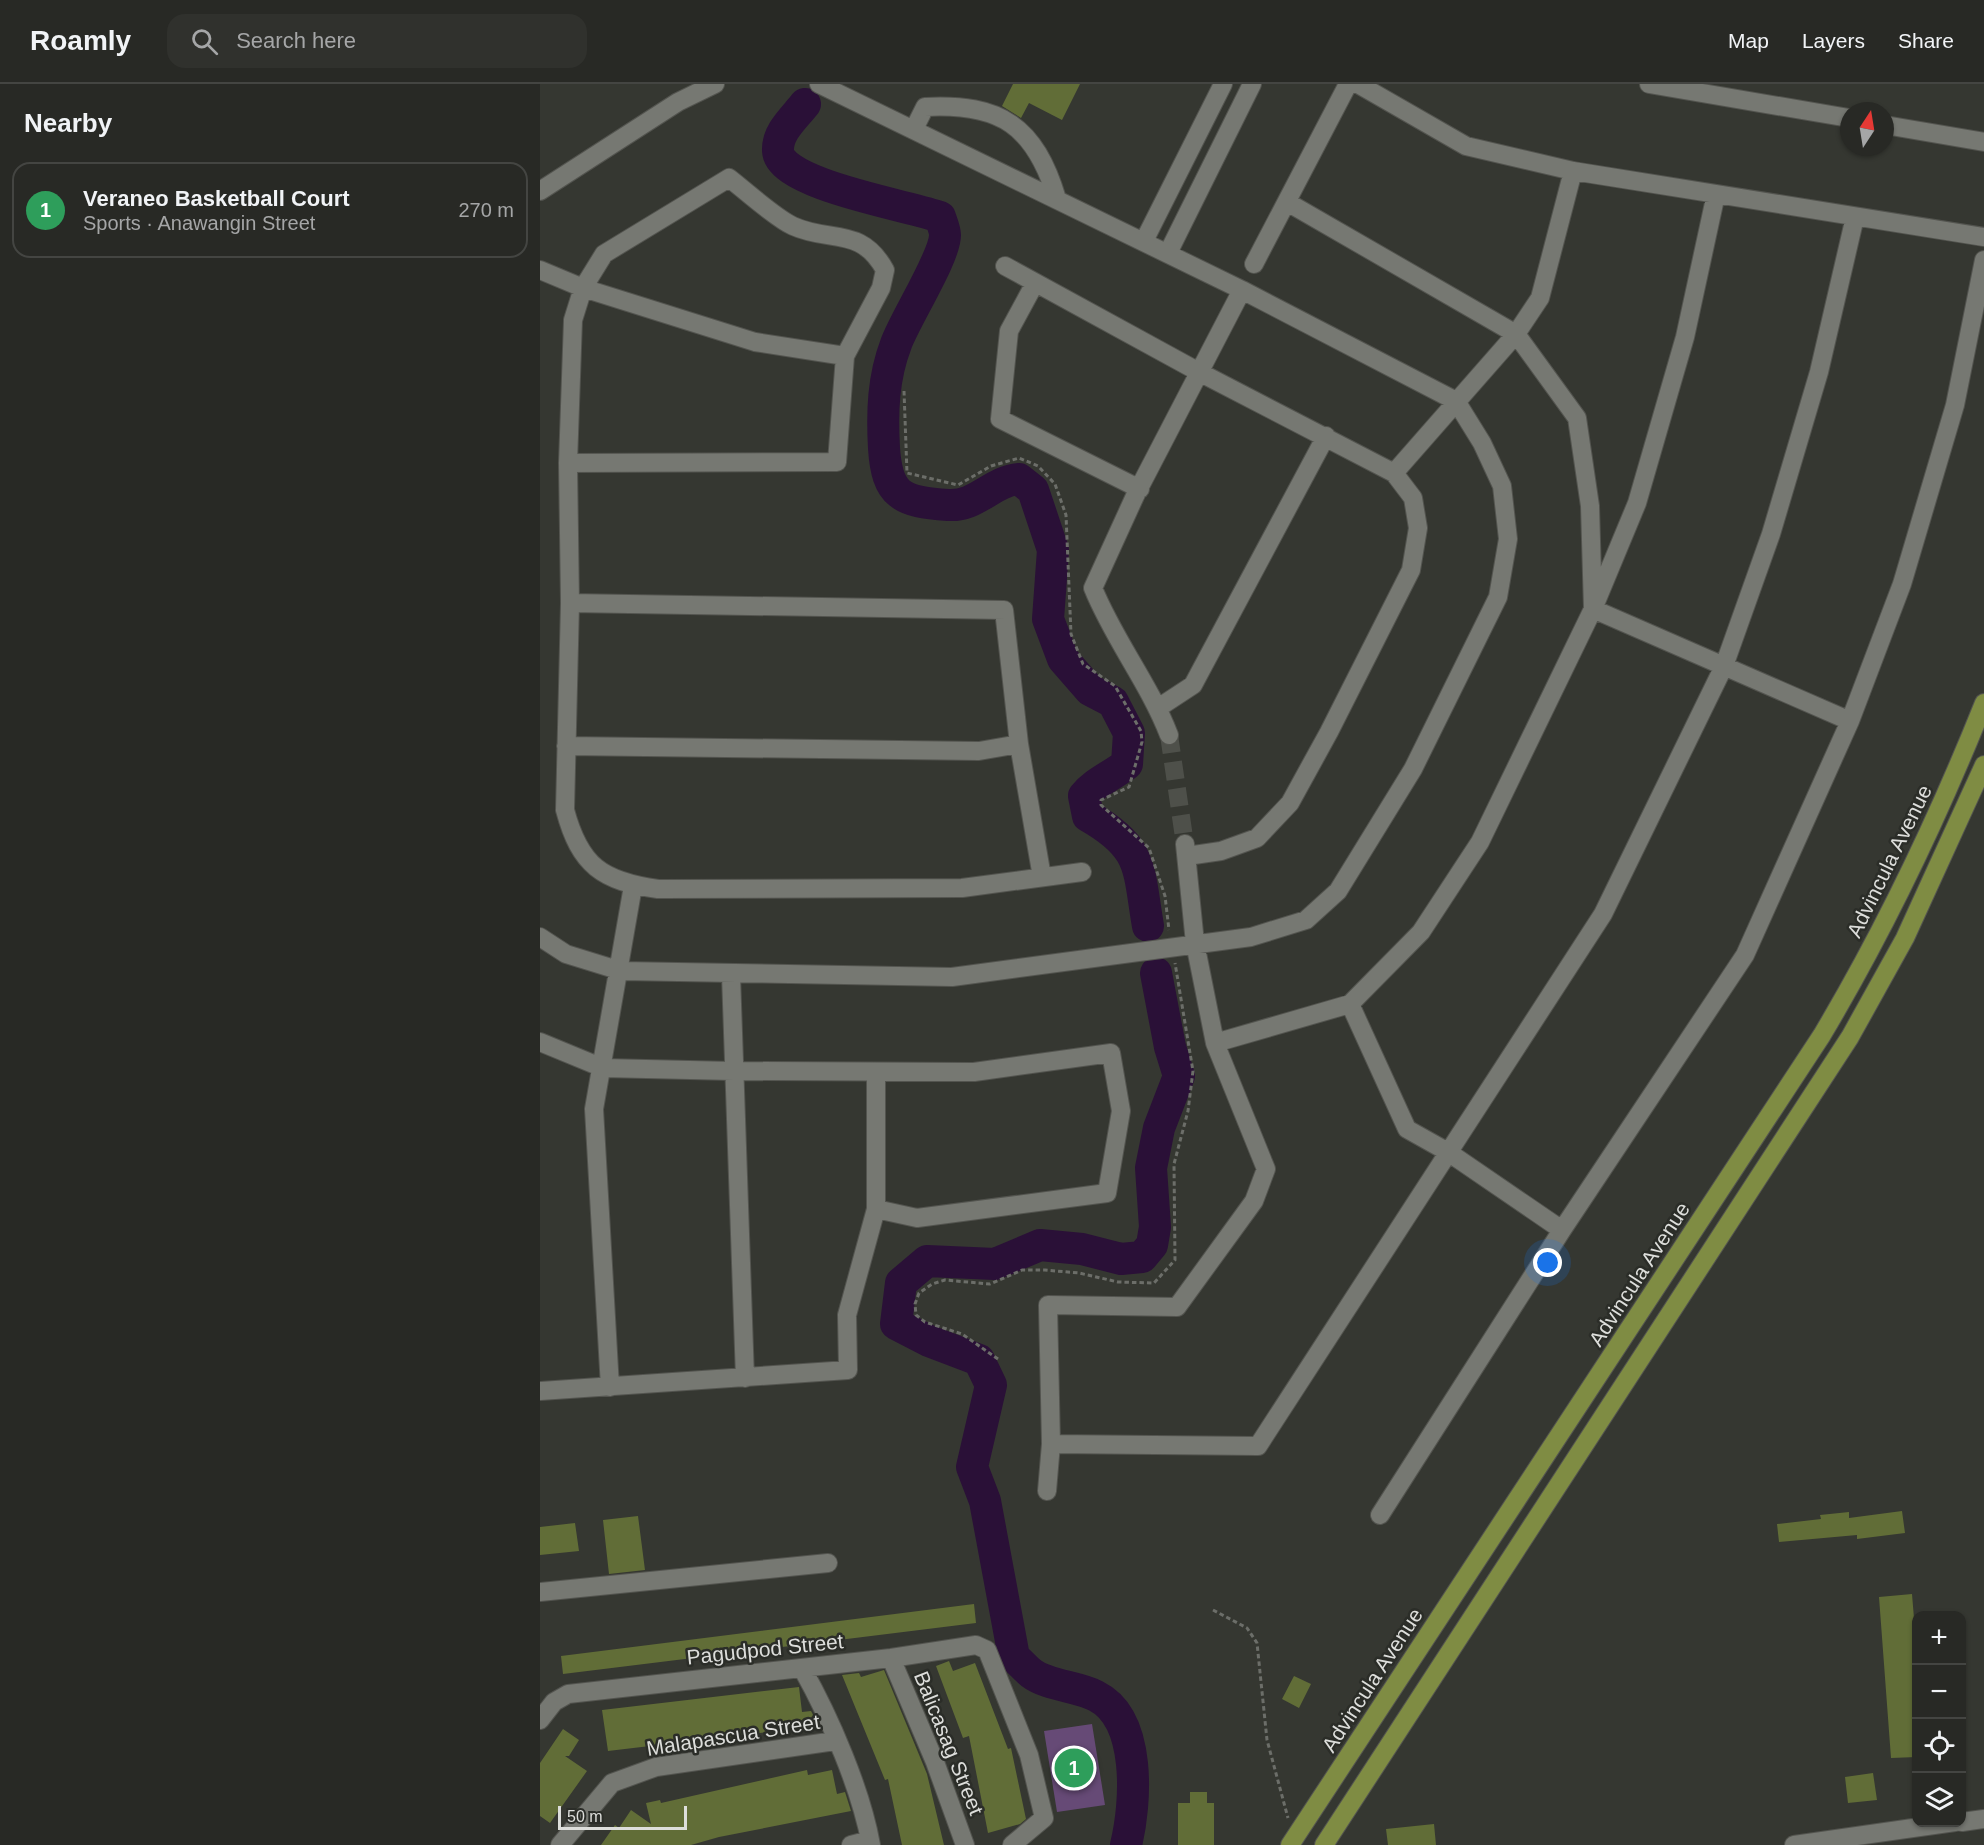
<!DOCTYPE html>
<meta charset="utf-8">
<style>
:root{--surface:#282925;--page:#30312d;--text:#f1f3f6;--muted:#a5a6a7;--line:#444542;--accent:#d79bf9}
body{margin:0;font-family:Helvetica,sans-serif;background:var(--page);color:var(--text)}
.controls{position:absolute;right:18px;bottom:18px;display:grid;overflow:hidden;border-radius:12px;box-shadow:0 2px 4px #0004}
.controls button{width:54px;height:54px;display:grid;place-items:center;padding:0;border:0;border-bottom:2px solid var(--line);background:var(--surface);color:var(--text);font:30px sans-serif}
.compass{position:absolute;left:1300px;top:18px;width:54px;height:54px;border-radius:50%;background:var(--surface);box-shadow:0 2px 4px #0004;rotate:12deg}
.scale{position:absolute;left:18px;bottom:15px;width:129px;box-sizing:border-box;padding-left:6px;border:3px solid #dddedb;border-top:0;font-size:16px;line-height:21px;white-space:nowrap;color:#dddedb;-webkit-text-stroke:4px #2b2d28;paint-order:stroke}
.you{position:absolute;left:1008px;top:1179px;width:21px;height:21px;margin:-15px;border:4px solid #fff;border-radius:50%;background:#1a73e8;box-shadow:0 0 0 9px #1a73e833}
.badge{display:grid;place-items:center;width:39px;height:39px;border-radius:50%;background:var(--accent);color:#fff;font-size:20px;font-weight:700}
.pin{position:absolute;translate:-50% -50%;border:3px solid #fff;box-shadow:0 2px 6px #0006}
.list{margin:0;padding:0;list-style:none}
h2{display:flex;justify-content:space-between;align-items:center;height:78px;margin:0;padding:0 24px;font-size:26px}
h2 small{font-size:20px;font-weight:400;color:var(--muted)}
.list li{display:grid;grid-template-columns:39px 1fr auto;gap:18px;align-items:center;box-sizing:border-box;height:96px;margin:0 12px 12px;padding:0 12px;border:2px solid var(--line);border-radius:18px}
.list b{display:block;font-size:22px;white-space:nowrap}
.list p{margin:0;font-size:20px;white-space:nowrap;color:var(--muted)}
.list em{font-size:20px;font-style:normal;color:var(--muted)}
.icon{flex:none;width:33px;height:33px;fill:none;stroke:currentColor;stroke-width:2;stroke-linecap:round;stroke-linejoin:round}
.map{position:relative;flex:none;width:1444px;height:1761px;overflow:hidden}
header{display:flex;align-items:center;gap:36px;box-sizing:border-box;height:84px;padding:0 30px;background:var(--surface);border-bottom:2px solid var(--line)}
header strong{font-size:28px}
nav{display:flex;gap:33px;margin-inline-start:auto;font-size:21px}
.search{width:420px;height:54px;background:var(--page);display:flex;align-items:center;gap:15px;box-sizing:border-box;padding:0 21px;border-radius:18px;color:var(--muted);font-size:22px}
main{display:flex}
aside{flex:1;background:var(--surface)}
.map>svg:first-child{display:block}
.green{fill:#664a76}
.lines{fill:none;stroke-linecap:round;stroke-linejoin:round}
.river{stroke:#2a1037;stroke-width:32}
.building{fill:#616d37}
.minor-tunnel{stroke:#4e504a;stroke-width:18;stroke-dasharray:18 9;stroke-linecap:butt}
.minor-casing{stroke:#53544f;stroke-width:20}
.major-casing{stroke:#53544f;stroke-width:20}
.path{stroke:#6c6e69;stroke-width:3;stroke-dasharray:4.5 3;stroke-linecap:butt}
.minor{stroke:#767872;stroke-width:18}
.major{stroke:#7f8c43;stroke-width:18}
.labels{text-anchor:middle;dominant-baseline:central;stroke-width:5;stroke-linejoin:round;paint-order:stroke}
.street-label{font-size:21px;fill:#dddedb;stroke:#2b2d28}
</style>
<header>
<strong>Roamly</strong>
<div class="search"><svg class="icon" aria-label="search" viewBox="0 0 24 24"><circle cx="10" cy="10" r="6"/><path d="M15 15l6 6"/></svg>Search here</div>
<nav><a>Map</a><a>Layers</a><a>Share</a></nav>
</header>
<main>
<aside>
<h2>Nearby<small></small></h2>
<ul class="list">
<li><span class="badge" style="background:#2e9e5b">1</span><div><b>Veraneo Basketball Court</b><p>Sports · Anawangin Street</p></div><em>270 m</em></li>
</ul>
</aside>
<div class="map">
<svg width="1444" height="1761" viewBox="0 0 1444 1761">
<rect width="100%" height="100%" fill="#353731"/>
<!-- green -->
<path class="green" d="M 552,1640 L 565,1721 L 517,1728 L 504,1647 Z"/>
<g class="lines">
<!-- river -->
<path class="river" d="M 265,20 C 254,34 237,48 238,67 C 240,101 371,122 400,133 C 402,139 405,146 405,151 C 405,173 365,235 356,260 C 343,294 342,328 344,364 C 347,411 361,418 408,421 C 437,423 452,397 479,395 L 493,406 L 513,466 L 508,535 L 523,575 L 550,606 L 573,618 L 589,649 L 587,680 C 572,692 555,698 544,712 L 548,732 C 604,764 598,784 608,842
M 586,1761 C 596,1720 602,1635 556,1612 C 537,1602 508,1602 491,1589 C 485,1584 480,1578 474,1573 L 445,1417 L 432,1383 L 451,1301 L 439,1276 L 389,1257 L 356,1240 L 361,1199 L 387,1177 L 455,1180 L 500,1161 L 542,1165 L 581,1175 L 602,1173 L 612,1161 L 615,1143 L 611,1084 L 619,1044 L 639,992 L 630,963 L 616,889"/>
</g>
<!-- building -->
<path class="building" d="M 473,0 L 540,0 L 522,36 L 489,19 L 481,34 L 462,22 Z
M 1362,1427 L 1365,1449 L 1317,1455 L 1317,1451 L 1239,1458 L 1237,1440 L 1281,1435 L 1280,1431 L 1309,1428 L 1309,1434 Z
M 98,1432 L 105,1486 L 69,1490 L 63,1436 Z
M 35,1439 L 39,1467 L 0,1471 L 0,1443 Z
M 1372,1510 L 1377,1571 L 1377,1673 L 1351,1674 L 1339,1513 Z
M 434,1520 L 436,1539 L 23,1590 L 21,1572 Z
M 409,1577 L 413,1587 L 435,1579 L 468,1665 L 471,1664 L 486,1735 L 480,1740 L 448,1749 L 429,1652 L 423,1654 L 396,1582 Z
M 344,1586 L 387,1690 L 404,1761 L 362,1761 L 348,1695 L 345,1696 L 302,1591 L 319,1589 L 321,1593 Z
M 754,1592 L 771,1600 L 759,1624 L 742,1615 Z
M 259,1603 L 262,1628 L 271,1627 L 279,1642 L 68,1667 L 62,1626 Z
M 23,1645 L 39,1656 L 29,1672 L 25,1672 L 47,1687 L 10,1739 L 0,1732 L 0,1679 Z
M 267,1686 L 268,1691 L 292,1686 L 297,1710 L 305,1708 L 311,1727 L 179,1753 L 151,1761 L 61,1761 L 75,1741 L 79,1744 L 91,1726 L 111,1740 L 106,1719 L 120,1716 L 121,1719 Z
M 1333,1689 L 1337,1716 L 1308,1719 L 1305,1693 Z
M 650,1708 L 667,1708 L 667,1719 L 674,1719 L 674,1761 L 638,1761 L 638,1719 L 650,1719 Z
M 894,1740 L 896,1761 L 848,1761 L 846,1745 Z"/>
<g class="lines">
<!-- minor-tunnel -->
<path class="minor-tunnel" d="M 629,651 L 645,760"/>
<defs>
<path id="minor" d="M 818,0 L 926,62 L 1033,87 L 1444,153
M 1109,0 L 1309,34
M 1345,41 L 1444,58
M 374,45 L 385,23 C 461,19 495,42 517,115
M 0,107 L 138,18 L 175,0
M 747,118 L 976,250 L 1037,334 L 1050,422 L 1053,525 L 1310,637
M 604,157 L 683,0
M 628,169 L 712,0
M 714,180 L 808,0
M 465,182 L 659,288 L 854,389 L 873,414 L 878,444 L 871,486 L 789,648 L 750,719 L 717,754 L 681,767 L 647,772
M 0,186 L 43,204 L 215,258 L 305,272
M 495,199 L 469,247 L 460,335 L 600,405
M 28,379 L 297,378 L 305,272 L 341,204 L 345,186 C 321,142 290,159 253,142 C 234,133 206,107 189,94 L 64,170 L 43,204 L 33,236 L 28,379 L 30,519 L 25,726 C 40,782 62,797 118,805 L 422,804 L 542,788
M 854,389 L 976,250 L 1000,214 L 1033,87
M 30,519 L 464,526 L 479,660 L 502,793
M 618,624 L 653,601 L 786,352
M 629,651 C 609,599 574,556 553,504 L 595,412 L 702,206
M 26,662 L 439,667 L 479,660
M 645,760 L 655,859 L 675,959 L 810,920 L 867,1045 L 908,1068 L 1022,1146
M 0,853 L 26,870 L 81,887 L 412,893 L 711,853 L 766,836 L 798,807 L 873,685 L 958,513 L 968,455 L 962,402 L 942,359 L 916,317 L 702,206 L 279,0
M 191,891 L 205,1294
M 810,920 L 881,848 L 940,758 L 1053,525 L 1097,419 L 1145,253 L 1176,110
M 0,958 L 63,984 L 193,987 L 434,988 L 571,969 L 581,1027 L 567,1109 L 377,1134 L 336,1125
M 70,1303 L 54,1025 L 93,802
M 0,1307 L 308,1286 L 307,1231 L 336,1125 L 336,988
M 511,1360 L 718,1362 L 1063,830 L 1184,582 L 1231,450 L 1279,288 L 1315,133
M 507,1407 L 511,1360 L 508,1221 L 637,1223 L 714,1117 L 726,1085 L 675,959
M 840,1431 L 1022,1146 L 1205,871 L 1310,637 L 1362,500 L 1415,321 L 1444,176
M 0,1508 L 288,1479
M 351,1574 L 395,1678 L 425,1761
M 262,1584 C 290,1634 321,1705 331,1761
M 0,1636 L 14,1618 L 28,1610 L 351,1574 L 436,1561 L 447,1566 L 489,1671 L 504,1734 L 472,1761
M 1422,1738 L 1444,1735
M 20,1761 L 72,1699 L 116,1683 L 295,1657
M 311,1761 L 330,1756
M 1254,1761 L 1415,1738"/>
<path id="major" d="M 750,1761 L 1282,951 C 1345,845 1398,734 1444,619
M 784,1761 L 1310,953 L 1365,854 L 1444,681"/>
</defs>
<!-- minor casing -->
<use href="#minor" class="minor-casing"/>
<!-- major casing -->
<use href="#major" class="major-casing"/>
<!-- path -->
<path class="path" d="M 364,307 L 367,389 L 418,401 L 451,382 L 479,374 L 498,382 L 515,400 L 526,431 L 531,550 L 543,580 L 575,602 L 601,647 L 602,658 L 589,703 L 561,716 L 561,721 L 609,764 L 625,812 L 629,846
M 458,1275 L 422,1250 L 385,1238 L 376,1231 L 375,1220 L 379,1209 L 392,1200 L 405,1196 L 450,1200 L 482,1186 L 505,1186 L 539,1189 L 578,1198 L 614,1199 L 635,1176 L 634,1080 L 648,1027 L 653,987 L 635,879
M 673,1526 L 707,1544 L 717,1559 L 727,1656 L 748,1734"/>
<!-- minor -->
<use href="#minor" class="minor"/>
<!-- major -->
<use href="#major" class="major"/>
</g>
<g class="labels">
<!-- street labels -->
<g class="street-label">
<text transform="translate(1349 777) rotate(-64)">Advincula Avenue</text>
<text transform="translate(1099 1190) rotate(-57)">Advincula Avenue</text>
<text transform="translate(225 1565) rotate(-6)">Pagudpod Street</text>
<text transform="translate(832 1596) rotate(-57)">Advincula Avenue</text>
<text transform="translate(193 1651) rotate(-9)">Malapascua Street</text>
<text transform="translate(409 1659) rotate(68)">Balicasag Street</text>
</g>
</g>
</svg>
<div class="controls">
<button>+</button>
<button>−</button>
<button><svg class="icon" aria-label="locate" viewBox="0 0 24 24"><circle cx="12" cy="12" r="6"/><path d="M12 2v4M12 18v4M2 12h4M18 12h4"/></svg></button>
<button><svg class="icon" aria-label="layers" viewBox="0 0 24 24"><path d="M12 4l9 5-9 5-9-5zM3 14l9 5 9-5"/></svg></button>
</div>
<svg class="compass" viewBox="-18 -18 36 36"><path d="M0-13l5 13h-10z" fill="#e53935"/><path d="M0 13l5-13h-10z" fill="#a5a6a7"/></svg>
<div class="scale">50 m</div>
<div class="you"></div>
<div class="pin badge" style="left:534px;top:1684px;background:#2e9e5b">1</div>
</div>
</main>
